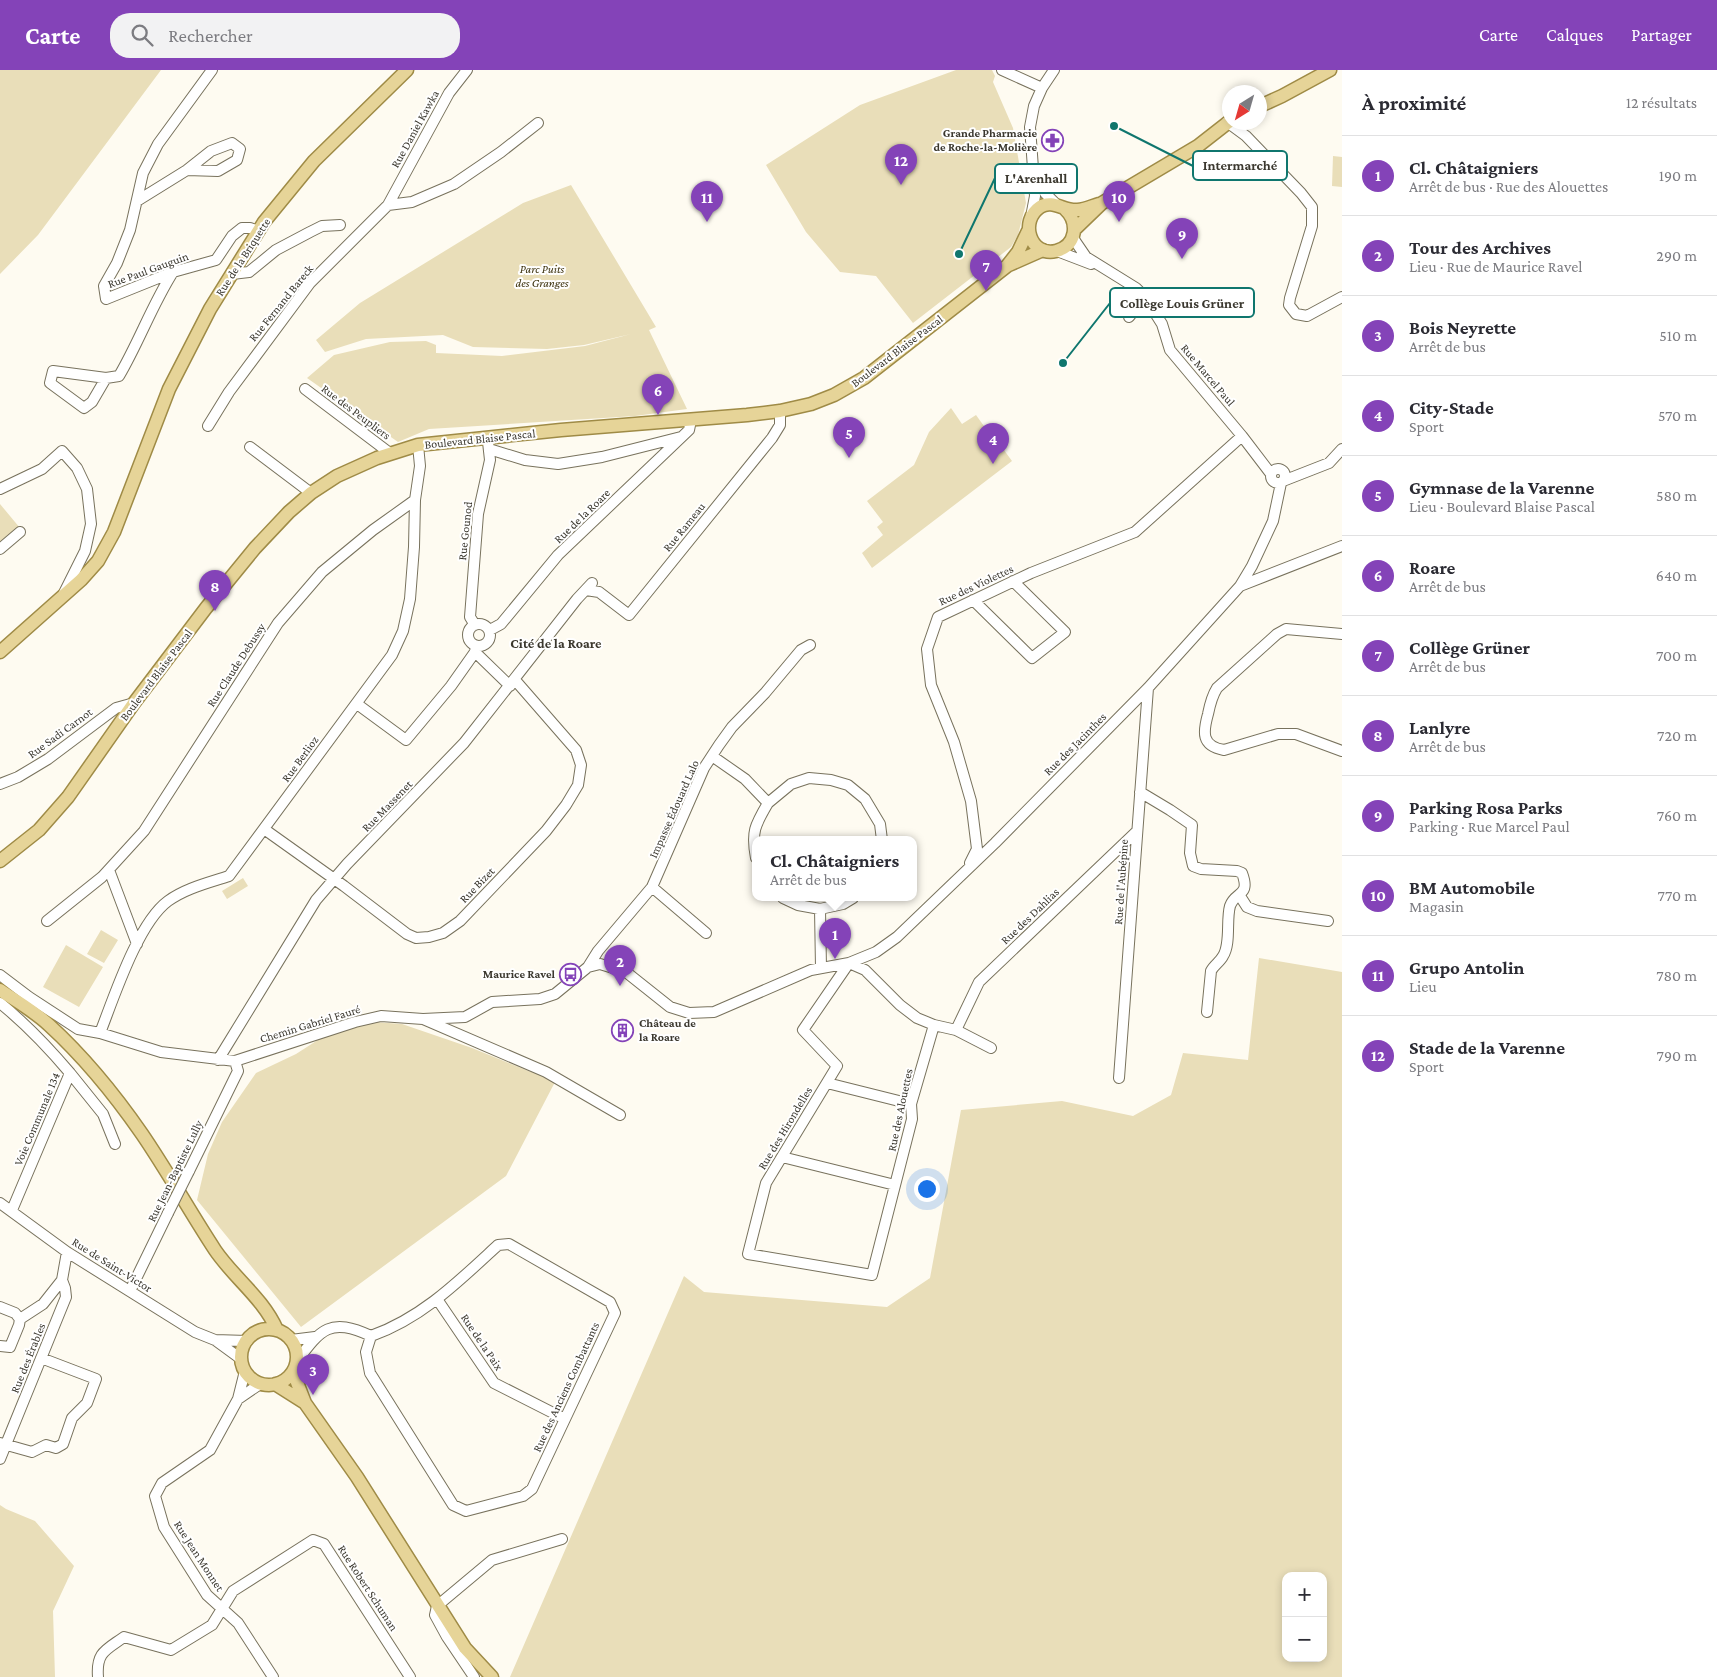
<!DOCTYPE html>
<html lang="fr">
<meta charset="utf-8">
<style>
:root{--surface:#fff;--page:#f2f2f3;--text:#2b2b33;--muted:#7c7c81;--line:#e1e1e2;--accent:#8443b8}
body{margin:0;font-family:"Crimson Pro",serif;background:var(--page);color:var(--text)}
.controls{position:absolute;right:15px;bottom:15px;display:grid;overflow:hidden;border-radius:10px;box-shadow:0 2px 8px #0003}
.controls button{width:45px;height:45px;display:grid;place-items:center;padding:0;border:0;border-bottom:1px solid var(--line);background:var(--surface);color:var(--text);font:25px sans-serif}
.compass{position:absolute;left:1222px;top:15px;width:45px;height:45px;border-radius:50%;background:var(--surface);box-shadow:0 2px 8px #0003;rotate:217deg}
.you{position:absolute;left:926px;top:1118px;width:18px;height:18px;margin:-12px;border:4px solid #fff;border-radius:50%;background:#1a73e8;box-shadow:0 0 0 8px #1a73e833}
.badge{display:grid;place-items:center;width:32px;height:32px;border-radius:50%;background:var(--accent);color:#fff;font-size:16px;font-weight:700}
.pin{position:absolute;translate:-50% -41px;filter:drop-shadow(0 1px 2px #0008)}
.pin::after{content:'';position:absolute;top:26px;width:18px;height:15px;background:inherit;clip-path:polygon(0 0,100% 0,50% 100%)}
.popup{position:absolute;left:752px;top:766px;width:165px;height:65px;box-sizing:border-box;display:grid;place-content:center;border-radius:10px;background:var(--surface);filter:drop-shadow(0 1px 4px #0005);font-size:16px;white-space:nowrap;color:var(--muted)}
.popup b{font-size:19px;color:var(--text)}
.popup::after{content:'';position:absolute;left:50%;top:100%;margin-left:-10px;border:10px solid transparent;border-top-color:var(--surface)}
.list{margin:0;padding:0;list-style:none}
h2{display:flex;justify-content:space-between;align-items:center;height:65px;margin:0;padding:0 20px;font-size:21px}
h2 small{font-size:16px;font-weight:400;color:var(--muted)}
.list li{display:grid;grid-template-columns:32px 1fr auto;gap:15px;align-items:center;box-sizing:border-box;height:80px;padding:0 20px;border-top:1px solid var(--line)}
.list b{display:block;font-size:19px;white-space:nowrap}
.list p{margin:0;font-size:16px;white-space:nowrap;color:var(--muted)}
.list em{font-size:16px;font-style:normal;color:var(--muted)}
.icon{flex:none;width:28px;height:28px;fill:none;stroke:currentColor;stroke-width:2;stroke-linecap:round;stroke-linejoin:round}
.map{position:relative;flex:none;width:1342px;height:1607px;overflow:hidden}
header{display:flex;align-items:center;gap:30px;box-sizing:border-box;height:70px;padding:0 25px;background:var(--accent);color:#fff}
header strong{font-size:24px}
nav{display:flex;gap:28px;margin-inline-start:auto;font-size:18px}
.search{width:350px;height:45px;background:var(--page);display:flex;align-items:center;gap:12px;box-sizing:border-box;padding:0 18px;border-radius:20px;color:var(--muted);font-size:19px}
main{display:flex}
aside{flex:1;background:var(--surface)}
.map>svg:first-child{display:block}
.green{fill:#e9deb9;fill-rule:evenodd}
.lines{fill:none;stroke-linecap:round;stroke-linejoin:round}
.minor-casing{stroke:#78725d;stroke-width:12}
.major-casing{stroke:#9f8b46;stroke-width:15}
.minor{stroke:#fff;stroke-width:10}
.major{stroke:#e6d498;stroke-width:12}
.minor-bridge-casing{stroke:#78725d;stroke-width:12;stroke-linecap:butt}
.minor-bridge{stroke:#fff;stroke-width:10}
.labels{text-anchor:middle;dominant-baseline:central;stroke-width:4;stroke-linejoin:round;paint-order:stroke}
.street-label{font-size:12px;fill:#3b382f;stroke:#fff}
.poi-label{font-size:12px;font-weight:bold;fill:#3b382f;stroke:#fff;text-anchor:end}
.park-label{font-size:12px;font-style:italic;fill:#3c310c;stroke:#fff}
.neighbourhood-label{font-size:14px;font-weight:bold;fill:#3b382f;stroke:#fff}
.leader{fill:none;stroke:#0f766e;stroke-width:2}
.callout-dot{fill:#0f766e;stroke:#fff;stroke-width:2}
.callout{fill:#fff;stroke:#0f766e;stroke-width:2}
.callout-label{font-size:14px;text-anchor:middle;font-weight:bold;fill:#3b382f}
</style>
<header>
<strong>Carte</strong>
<div class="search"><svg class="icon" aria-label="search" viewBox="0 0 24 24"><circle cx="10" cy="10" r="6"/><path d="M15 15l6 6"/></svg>Rechercher</div>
<nav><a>Carte</a><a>Calques</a><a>Partager</a></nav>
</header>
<main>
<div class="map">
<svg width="1342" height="1607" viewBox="0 0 1342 1607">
<rect width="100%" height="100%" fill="#fefbf1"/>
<!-- green -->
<path class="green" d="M 0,0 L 161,0 L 38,165 L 0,204 Z
M 956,0 L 992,0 L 995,6 L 993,12 L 1013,58 L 1026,133 L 1018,165 L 1011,177 L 913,253 L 876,206 L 840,202 L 806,162 L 766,95 L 860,35 Z
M 1333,86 L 1342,87 L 1342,117 L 1332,116 Z
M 571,115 L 656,257 L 649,260 L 687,339 L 635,346 L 429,359 L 398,372 L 307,308 L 334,285 L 390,272 L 426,271 L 436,275 L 436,283 L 502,286 L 585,276 L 631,264 L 584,275 L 547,279 L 473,277 L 443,265 L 366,269 L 325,282 L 316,270 L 360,233 L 523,133 Z
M 951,338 L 962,354 L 976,345 L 999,377 L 1001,376 L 1012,391 L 872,498 L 862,483 L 883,465 L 877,457 L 883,452 L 867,431 L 914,395 L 929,362 Z
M 0,434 L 20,458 L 0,476 Z
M 243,808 L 248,816 L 227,829 L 222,821 Z
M 101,860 L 118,870 L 104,893 L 87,884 Z
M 66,875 L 103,897 L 79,937 L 43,917 Z
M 1259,888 L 1342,902 L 1342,1607 L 510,1607 L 684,1206 L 704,1222 L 887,1237 L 930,1208 L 961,1040 L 1062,1031 L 1133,1046 L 1171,1025 L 1183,983 L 1248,990 ZM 1286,1506 L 1323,1506 L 1323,1588 L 1286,1588 Z
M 349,950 L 402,954 L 472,978 L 531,1002 L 555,1004 L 555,1012 L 506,1106 L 301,1257 L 197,1130 L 208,1084 L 222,1052 L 256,1003 L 296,984 Z
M 0,1435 L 6,1439 L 35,1451 L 74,1496 L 53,1541 L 55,1607 L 0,1607 Z"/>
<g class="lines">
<defs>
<path id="minor" d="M 212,0 L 158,74 L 143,103 L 130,160 L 117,193 L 104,216 L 106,229 L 173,202 L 216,190 L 232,166 L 242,158 L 250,158 L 259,161
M 467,0 L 449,23 L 388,135 L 412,132 L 454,114 L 501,82 L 538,53
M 1002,0 L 1042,18
M 1227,52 L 1246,66 L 1301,123 L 1312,137 L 1312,156 L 1290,228 L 1289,235 L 1296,244 L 1307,246 L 1342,227
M 1036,106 L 1045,123 L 1057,135
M 137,131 L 187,100 L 211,81 L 232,73 L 240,79 L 237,90 L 218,101 L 187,100
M 1031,147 L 1035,126 L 1030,57 L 1034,36 L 1042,18 L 1054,0
M 1073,168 L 1086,187 L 1136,218 L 1145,227 L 1162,254 L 1170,280 L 1242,366 L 1271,404
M 1057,181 L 1091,194
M 232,204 L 249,202 L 276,180 L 310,162 L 322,156 L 340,155
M 1129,247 L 1145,227
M 106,308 L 92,332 L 84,338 L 50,313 L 53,301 L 106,308 L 119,306 C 139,272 152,235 173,202
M 305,319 L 391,384
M 208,356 L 229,322 L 310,213 L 388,135
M 250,377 L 311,423
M 489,379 L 525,390 L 558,394 L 602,387 L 681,367
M1271 406a7 7 0 1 1 14 0a7 7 0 1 1-14 0Z
M 1283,411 L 1329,393 L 1342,379
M 0,419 L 42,399 L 62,381 L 77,398 L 87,419 L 91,454 L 85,481 L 64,523
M 0,479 L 20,462
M 1240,516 L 1342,476
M 586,520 L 599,522 L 629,545 L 772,368 L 780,355 L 780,341
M 973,530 L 1032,588 L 1065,562 L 1013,511
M468 565a11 11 0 1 1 22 0a11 11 0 1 1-22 0Z
M 475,555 L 470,547 L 478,444 L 490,390 L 488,372
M 490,560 L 501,554 L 558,485 L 689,360 L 691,350
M 1342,564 L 1286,559 L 1277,564 L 1217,618 C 1212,626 1210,634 1208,644 C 1203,662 1201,676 1224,680 L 1278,664 L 1296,664 L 1342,681
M 475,582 L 510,616
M 357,634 L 406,670 L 451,616 L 475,582 L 476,576
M 712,686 L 745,709 L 768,733 C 755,755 751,762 756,788
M 0,714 L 18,707 L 48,689 L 116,638 L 134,633
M 1140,722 L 1170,740 L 1192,755 L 1190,783 L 1193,796 L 1201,799 L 1237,801 L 1242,803 C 1251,827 1235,821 1230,836 C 1226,850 1231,874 1223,886 C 1220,892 1214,895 1211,901 L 1207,942
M 768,733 L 791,714 L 809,708 L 831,710 L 848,715 L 865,729 L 880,754 L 882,770
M 264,759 L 344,816 L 407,864 L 416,868 L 429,867 L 443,863 L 460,851 L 546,761 L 566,735 L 578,715 L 581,695 L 576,680 L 515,610
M 970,793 L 977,779 L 971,731 L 954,672 L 931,615 L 927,579 L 938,547 L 1031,503 L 1135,462 L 1242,366
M 109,800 L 137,874
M 652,817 L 706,863
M 1240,826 L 1247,837 L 1257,841 L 1328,851
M 783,828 L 798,835 L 820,839
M 47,851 L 102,807 L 144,761 L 278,553 L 322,502 L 373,460 L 415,430
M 849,893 L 865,900 L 900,935 L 917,948 L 934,955 L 911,1034 L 912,1049 L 872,1205 L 748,1184 L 766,1113 L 837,996 L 803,960 Z
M 588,897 L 598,881 L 652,817 L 704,698 L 719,675 L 732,657 L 765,623 L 801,580 L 810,575
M 821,898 L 820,839 L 843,834 L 853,828
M 0,905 L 29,927 L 78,959 L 100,963 L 161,982 L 235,991 L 355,952 L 381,946 L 423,949 L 546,1002 L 620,1045
M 0,933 C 26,954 48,977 70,1003 L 12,1140
M 423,949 L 465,947 L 492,932 L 540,929 L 555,924 L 588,897 L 600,894 L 626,902 L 670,937 L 689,943 L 714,942 L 811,900 L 849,893 L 876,882 L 897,867 L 995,773 L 1148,618 L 1240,516 L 1252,496 L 1273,451 L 1281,413
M 934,955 L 956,960 L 991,978
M 956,960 L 979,912 L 1137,761
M 100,963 C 114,927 138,853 168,831 C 186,818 208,813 229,806 L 392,585 L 403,561 L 410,529 L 414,477 L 415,430 L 420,396 L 418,375
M 218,990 L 316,830 L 347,794 L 464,673 L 577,529 L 592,513
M 70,1003 L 103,1044 L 115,1074
M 1119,1008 L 1148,618
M 827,1013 L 911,1034
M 782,1087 L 895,1115
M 189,1101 L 238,1001 L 235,991
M 0,1133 L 67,1182 L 195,1262 L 215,1270 L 241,1289
M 130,1221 L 168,1143
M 437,1229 L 494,1313 L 565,1349
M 0,1237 L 15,1243 L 20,1249 L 19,1255 L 10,1277 L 0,1276
M 20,1249 L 43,1234 L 62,1210 L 67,1182
M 215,1270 L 247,1271
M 291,1270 L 315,1267
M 297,1291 C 321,1259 330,1247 371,1266 C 422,1248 459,1211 498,1175 L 509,1174 L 610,1232 L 615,1243 L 532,1419 L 523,1426 L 466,1441 L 453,1435 L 370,1303 L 366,1282 L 371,1266
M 245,1301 L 238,1329 L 210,1380 L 162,1413 L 155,1426 L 164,1457 L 207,1525 L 238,1553 L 273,1607
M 238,1329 L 260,1314
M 0,1373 L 32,1382 L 46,1375 L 56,1378 L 63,1374 L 72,1348 L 87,1333 L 96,1309 L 41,1288
M 0,1389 L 66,1227 L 65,1218 L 62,1210
M 98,1607 C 96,1582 106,1580 124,1567 L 171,1580 L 212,1555 L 233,1521 L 313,1470 L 324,1474 L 410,1607
M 474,1607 L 447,1567 L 435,1545 L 437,1536 L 492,1490 L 562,1469"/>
<path id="major" d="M 1260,36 L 1282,26 L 1330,0
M 1065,139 C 1079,152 1077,176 1056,181 C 1030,187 1019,151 1040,137 C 1052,129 1064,141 1077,140 C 1084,140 1092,136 1099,134
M 1075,159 L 1102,133 L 1198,76 L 1230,51
M 1009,195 L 1043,180
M 0,582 L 81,510 L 98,491 L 114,462 L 169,319 L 210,239 L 264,152 L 314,91 L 407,0
M 0,791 L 39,760 L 68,727 L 134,633 L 206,538 L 255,478 L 289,442 L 311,423 L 337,406 L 377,388 L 418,375 L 561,360 L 747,345 L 780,341 L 811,334 L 834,325 L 864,308 L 1007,196 L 1018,182 L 1028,161
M 0,920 C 16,931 34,941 49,955 C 84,987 115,1025 142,1064 C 168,1102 190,1142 215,1180 C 234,1208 263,1228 277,1260
M241 1287a28 28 0 1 1 56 0a28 28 0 1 1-56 0Z
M 293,1302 L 305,1333 L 357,1407 L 465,1578 L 492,1607
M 275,1314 L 305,1333"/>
</defs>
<!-- minor casing -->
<use href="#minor" class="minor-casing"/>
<!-- major casing -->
<use href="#major" class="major-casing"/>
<!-- minor -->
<use href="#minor" class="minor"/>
<!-- major -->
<use href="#major" class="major"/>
<defs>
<path id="minor-bridge" d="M 168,1143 L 189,1101"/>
</defs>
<!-- minor-bridge casing -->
<use href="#minor-bridge" class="minor-bridge-casing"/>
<!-- minor-bridge -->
<use href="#minor-bridge" class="minor-bridge"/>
</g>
<!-- icons -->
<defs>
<symbol id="pharmacy-ring" viewBox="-11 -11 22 22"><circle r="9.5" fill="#fff" stroke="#8443b8" stroke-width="1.5"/><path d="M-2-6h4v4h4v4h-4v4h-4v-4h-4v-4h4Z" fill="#8443b8"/></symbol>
<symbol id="bus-ring" viewBox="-11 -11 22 22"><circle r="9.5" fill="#fff" stroke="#8443b8" stroke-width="1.5"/><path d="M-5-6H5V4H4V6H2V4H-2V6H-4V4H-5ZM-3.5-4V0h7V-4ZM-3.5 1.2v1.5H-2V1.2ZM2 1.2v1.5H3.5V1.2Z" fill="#8443b8"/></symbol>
<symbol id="building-ring" viewBox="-11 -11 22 22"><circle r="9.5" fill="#fff" stroke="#8443b8" stroke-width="1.5"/><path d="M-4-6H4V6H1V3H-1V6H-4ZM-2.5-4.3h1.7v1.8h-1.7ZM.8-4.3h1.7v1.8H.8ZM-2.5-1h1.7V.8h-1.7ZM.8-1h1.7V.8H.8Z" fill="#8443b8"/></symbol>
</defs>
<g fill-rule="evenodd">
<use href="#pharmacy-ring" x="1040" y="58" width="25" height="25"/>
<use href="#bus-ring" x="558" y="892" width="25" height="25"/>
<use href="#building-ring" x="610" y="948" width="25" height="25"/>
</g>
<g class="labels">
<!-- street labels -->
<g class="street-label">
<text transform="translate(415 59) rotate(-61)">Rue Daniel Kawka</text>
<text transform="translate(243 187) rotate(-57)">Rue de la Briquette</text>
<text transform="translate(148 200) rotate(-20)">Rue Paul Gauguin</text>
<text transform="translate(281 233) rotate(-51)">Rue Fernand Bareck</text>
<text transform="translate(897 281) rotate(-37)">Boulevard Blaise Pascal</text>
<text transform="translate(1208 305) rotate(50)">Rue Marcel Paul</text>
<text transform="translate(356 342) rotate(37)">Rue des Peupliers</text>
<text transform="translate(480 369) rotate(-6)">Boulevard Blaise Pascal</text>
<text transform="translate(582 446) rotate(-44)">Rue de la Roare</text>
<text transform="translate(684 457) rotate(-51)">Rue Rameau</text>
<text transform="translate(465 461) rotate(-84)">Rue Gounod</text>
<text transform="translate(976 515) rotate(-25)">Rue des Violettes</text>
<text transform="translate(236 595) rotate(-57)">Rue Claude Debussy</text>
<text transform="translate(156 605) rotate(-53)">Boulevard Blaise Pascal</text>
<text transform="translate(60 663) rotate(-36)">Rue Sadi Carnot</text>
<text transform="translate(1075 674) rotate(-45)">Rue des Jacinthes</text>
<text transform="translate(300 689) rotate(-54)">Rue Berlioz</text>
<text transform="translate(387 736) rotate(-46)">Rue Massenet</text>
<text transform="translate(674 739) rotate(-66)">Impasse Édouard Lalo</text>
<text transform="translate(1121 812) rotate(-86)">Rue de l'Aubépine</text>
<text transform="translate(477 815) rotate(-46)">Rue Bizet</text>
<text transform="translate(1030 846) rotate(-44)">Rue des Dahlias</text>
<text transform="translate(310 954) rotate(-17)">Chemin Gabriel Fauré</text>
<text transform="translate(900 1040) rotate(-78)">Rue des Alouettes</text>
<text transform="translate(37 1049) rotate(-67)">Voie Communale 134</text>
<text transform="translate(785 1058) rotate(-59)">Rue des Hirondelles</text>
<text transform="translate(175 1101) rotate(-64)">Rue Jean-Baptiste Lully</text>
<text transform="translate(112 1195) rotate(32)">Rue de Saint-Victor</text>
<text transform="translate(482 1272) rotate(56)">Rue de la Paix</text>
<text transform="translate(28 1288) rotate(-68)">Rue des Érables</text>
<text transform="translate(566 1317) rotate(-65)">Rue des Anciens Combattants</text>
<text transform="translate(199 1486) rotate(57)">Rue Jean Monnet</text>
<text transform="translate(368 1518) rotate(57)">Rue Robert Schuman</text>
</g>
<!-- poi labels -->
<g class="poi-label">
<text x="1037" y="63">Grande Pharmacie<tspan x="1037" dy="14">de Roche-la-Molière</tspan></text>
<text x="555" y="904">Maurice Ravel</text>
<text x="639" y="953" text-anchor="start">Château de<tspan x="639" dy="14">la Roare</tspan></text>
</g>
<!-- park labels -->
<g class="park-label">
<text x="542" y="199">Parc Puits<tspan x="542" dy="14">des Granges</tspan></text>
</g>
<!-- neighbourhood labels -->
<g class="neighbourhood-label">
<text x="556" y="573">Cité de la Roare</text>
</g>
</g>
<!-- callouts -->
<path class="leader" d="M1114 56L1193 96M959 184L995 108M1063 293L1110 233"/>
<g class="callout-dot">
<circle cx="1114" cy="56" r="5"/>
<circle cx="959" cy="184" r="5"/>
<circle cx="1063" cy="293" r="5"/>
</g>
<g class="callout">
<rect x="1193" y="81" width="94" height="29" rx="5"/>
<rect x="995" y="94" width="82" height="29" rx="5"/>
<rect x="1110" y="218" width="144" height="29" rx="5"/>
</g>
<g class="callout-label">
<text x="1240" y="100">Intermarché</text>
<text x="1036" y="113">L'Arenhall</text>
<text x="1182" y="238">Collège Louis Grüner</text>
</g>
</svg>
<div class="controls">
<button>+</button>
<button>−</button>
</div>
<svg class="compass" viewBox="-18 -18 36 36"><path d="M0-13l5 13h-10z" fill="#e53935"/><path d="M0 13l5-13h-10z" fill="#7c7c81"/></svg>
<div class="you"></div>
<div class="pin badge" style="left:835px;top:889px">1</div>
<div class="popup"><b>Cl. Châtaigniers</b>Arrêt de bus</div>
<div class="pin badge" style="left:620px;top:916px">2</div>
<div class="pin badge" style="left:313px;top:1325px">3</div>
<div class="pin badge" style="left:993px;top:394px">4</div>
<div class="pin badge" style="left:849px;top:388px">5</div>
<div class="pin badge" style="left:658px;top:345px">6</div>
<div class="pin badge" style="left:986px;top:221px">7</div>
<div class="pin badge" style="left:215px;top:541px">8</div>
<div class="pin badge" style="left:1182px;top:189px">9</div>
<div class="pin badge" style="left:1119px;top:152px">10</div>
<div class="pin badge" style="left:707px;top:152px">11</div>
<div class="pin badge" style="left:901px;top:115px">12</div>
</div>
<aside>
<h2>À proximité<small>12 résultats</small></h2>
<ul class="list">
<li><span class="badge">1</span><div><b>Cl. Châtaigniers</b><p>Arrêt de bus · Rue des Alouettes</p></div><em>190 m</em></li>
<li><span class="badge">2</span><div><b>Tour des Archives</b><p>Lieu · Rue de Maurice Ravel</p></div><em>290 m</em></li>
<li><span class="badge">3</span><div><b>Bois Neyrette</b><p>Arrêt de bus</p></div><em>510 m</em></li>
<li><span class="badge">4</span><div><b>City-Stade</b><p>Sport</p></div><em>570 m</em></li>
<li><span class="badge">5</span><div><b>Gymnase de la Varenne</b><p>Lieu · Boulevard Blaise Pascal</p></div><em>580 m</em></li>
<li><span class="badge">6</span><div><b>Roare</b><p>Arrêt de bus</p></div><em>640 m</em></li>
<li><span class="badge">7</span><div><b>Collège Grüner</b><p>Arrêt de bus</p></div><em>700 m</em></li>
<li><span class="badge">8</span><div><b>Lanlyre</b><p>Arrêt de bus</p></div><em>720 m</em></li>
<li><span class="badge">9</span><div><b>Parking Rosa Parks</b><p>Parking · Rue Marcel Paul</p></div><em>760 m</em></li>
<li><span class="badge">10</span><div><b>BM Automobile</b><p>Magasin</p></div><em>770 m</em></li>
<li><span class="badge">11</span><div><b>Grupo Antolin</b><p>Lieu</p></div><em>780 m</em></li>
<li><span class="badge">12</span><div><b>Stade de la Varenne</b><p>Sport</p></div><em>790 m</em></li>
</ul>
</aside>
</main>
